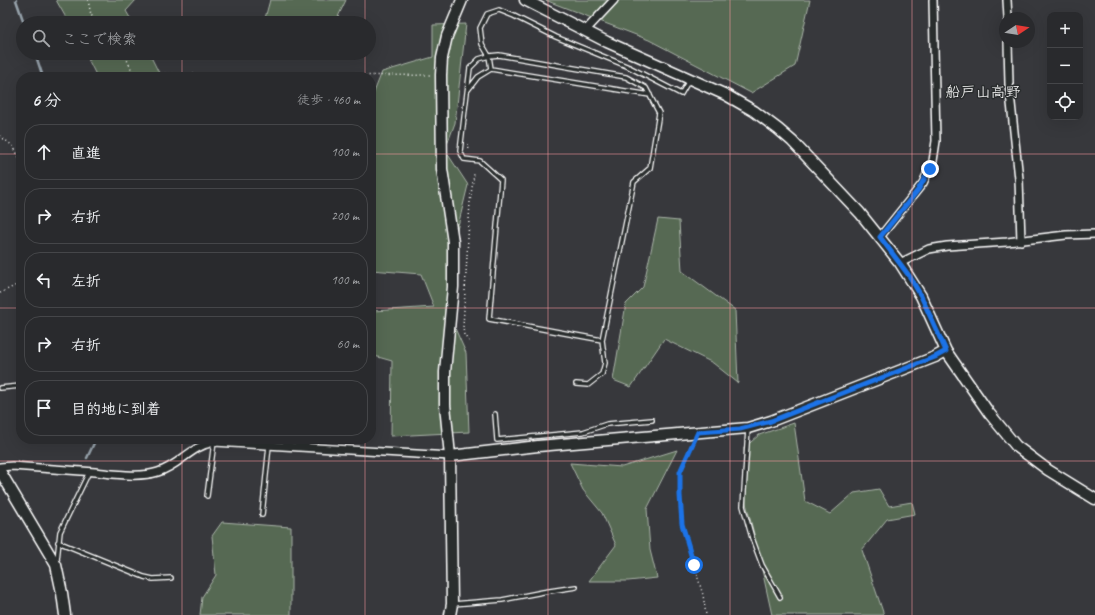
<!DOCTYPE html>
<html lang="ja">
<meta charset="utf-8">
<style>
:root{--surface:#292a2d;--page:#353639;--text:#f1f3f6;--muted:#a5a7aa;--line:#454649}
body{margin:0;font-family:Caveat,"Klee One",sans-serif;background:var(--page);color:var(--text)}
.controls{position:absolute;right:12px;top:12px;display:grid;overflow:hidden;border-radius:8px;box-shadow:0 4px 16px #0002}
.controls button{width:36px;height:36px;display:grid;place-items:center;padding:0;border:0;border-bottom:1px solid var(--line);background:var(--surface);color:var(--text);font:20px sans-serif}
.compass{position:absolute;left:999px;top:12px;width:36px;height:36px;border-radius:50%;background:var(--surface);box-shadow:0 4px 16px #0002;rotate:78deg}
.stop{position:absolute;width:12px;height:12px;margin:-9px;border:3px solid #1a73e8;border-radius:50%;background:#fff}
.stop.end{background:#1a73e8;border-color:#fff;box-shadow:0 1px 4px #0008}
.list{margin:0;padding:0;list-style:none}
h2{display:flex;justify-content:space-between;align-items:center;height:52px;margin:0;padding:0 16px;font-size:17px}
h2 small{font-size:13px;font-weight:400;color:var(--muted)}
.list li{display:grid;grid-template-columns:26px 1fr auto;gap:12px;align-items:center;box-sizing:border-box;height:56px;margin:0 8px 8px;padding:0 8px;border:1px solid var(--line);border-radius:16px}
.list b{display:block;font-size:15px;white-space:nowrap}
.list em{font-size:13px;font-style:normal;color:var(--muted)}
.icon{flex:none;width:22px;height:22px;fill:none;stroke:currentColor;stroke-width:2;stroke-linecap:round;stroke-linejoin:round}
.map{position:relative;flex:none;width:1095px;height:615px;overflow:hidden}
.search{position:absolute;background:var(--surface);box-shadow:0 4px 16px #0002;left:16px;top:16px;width:360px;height:44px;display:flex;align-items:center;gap:10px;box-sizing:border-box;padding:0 14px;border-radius:22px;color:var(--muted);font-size:15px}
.panel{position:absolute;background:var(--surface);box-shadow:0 4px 16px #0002;left:16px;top:72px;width:360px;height:372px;border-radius:16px}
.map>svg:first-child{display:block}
.green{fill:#566953;stroke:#aab4a9}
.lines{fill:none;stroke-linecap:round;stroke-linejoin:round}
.stream{stroke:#97a3ac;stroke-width:2.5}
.lane-casing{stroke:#fff;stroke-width:6}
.street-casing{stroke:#fff;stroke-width:10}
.secondary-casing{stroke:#fff;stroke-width:13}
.path{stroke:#fff;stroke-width:1.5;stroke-dasharray:1 3;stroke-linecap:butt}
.lane{stroke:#2a2d2e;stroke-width:3.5}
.street{stroke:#2a2d2e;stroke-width:7}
.secondary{stroke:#2a2d2e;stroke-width:10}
.route{stroke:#1a73e8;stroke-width:5}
.grid{fill:none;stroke:#ff9aa2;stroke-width:1;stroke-opacity:0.55}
.labels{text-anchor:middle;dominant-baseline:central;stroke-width:3;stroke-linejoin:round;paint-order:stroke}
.neighbourhood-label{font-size:15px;fill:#fff;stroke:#2a2d2e}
</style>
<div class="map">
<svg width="1095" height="615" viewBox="0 0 1095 615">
<rect width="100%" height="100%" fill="#37383c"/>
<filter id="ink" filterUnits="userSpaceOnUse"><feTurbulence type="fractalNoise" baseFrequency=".025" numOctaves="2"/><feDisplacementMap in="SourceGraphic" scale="8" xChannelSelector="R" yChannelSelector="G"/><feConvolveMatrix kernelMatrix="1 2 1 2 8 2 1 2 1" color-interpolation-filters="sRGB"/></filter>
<g filter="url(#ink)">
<!-- green -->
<path class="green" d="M 56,0 L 136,0 L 126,11 L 133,23 L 69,23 Z
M 270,0 L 346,0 L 335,23 L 264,22 Z
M 545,0 L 810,0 L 795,66 L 751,93 L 649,40 Z
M 466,24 L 455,123 L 445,150 L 468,185 L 456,234 L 454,326 L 466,353 L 469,432 L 391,436 L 392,361 L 371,355 L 373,311 L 434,307 L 421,274 L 371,270 L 371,100 L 382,72 L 433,57 L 433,25 Z
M 85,53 L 149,53 L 161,77 L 97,77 Z
M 658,219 L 679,221 L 682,271 L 735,310 L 738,383 L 713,363 L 664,339 L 631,387 L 613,380 L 626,304 L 643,287 Z
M 794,423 L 805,501 L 830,514 L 854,493 L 879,489 L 889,506 L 912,502 L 915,514 L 887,519 L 862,550 L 884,615 L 772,615 L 755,538 L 746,503 L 744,448 L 759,435 Z
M 677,450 L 647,509 L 650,550 L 657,578 L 628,581 L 589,581 L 616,545 L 602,513 L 583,490 L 570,463 L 622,467 Z
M 222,522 L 291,527 L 291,615 L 200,615 L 202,597 L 216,575 L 212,536 Z"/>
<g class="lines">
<!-- stream -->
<path class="stream" d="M 16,0 L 24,23
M 35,53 L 43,77
M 87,458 L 96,439"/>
<defs>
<path id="lane" d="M 491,69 L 489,56 L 479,59 L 470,68 L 460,151 L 464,159 L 480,161 L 501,180 L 489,319 L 602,340 L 634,182 L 650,168 L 659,113 L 646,88 L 626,77 L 499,55 L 489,56 L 482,44 L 480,28 L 487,14 L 499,10 L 514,16 L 556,37 L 629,67 L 681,94 L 689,80
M 468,90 L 478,77 L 491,69 L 650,95
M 576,384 L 588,385 L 602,374 L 605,363 L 602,340
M 0,388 L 21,386
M 495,414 L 497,440 L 583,432 L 607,424 L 652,420
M 748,429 L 743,506 L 752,538 L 762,565 L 780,597
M 207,496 L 214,442
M 262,515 L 269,446
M 58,542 L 144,577 L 153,579 L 171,578
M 57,560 L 60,532 L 89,472
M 453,604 L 502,600 L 543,592 L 576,587"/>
<path id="street" d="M 1007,0 L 1008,18
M 585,31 L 614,0
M 1008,42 L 1009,84 L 1019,179 L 1021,241
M 880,237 L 923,183 L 933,161 L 936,141 L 933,0
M 900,263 L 929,249 L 947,246 L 1007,242 L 1066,235 L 1095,234
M 0,467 L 12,466 C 40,468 67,470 95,472 C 115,474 139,478 158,472 C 180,465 191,446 214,442 L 450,456"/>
<path id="secondary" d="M 525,0 L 607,42 L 726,95 L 754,111 L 778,129 L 792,141 L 860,213 L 900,263 L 921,296 L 946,351 L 989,413 L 1016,446 L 1048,470 L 1095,499
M 450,456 L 538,446 L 748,428 L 771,421 L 935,357 L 946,351
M 0,471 L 56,565 L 62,593 L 65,615
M 450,615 L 452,604 L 450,456 L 445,405 L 445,372 L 453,287 L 453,242 L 442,169 L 441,75 L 442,58 L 447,36 L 462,0"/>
</defs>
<!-- lane casing -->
<use href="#lane" class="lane-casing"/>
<!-- street casing -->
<use href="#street" class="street-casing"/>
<!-- secondary casing -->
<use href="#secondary" class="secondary-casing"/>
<!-- path -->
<path class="path" d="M 88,0 L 91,15 L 99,23
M 124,53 L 133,73
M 127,77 L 127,75 L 133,73 L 328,76 L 431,75
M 0,136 L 13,146 L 21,161
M 468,144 L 469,150
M 0,293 L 21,283
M 469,341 L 464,335 L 463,327 L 470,202 L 474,174
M 693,443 L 680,472 L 680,495 L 682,524 L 703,595 L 706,615"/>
<!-- lane -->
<use href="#lane" class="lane"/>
<!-- street -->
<use href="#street" class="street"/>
<!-- secondary -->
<use href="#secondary" class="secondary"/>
</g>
</g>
<g class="lines" filter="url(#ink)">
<!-- route -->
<path class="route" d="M 694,565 L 682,524 L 680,495 L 680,472 L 698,432 L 740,429 L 771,421 L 935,357 L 946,351 L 921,296 L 910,277 L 880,237 L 918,190 L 930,169"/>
</g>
<!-- grid -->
<path class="grid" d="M 182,0 L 182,23M 365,0 L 365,23M 548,0 L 548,615M 730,0 L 730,615M 912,0 L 912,615M 182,53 L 182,77M 365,53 L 365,77M 0,154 L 21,154M 371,154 L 1095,154M 0,308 L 21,308M 371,308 L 1095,308M 182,439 L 182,615M 365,439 L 365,615M 0,461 L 1095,461"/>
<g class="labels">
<!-- neighbourhood labels -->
<g class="neighbourhood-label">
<text x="983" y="92">船戸山高野</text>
</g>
</g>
</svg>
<div class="controls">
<button>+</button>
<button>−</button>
<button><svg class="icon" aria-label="locate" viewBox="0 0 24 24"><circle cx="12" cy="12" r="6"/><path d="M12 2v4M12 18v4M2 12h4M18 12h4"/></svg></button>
</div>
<svg class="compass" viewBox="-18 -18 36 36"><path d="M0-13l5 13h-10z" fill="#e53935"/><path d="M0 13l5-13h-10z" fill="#a5a7aa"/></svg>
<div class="stop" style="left:694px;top:565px"></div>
<div class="stop end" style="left:930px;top:169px"></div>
<div class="search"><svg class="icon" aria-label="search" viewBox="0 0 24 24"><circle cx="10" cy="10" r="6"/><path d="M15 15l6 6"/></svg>ここで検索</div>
<section class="panel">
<h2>6 分<small>徒歩 · 460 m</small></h2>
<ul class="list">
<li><svg class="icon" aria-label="ahead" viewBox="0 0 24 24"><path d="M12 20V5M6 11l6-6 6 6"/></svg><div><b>直進</b></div><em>100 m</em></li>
<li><svg class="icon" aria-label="right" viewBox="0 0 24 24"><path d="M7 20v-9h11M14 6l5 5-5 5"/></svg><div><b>右折</b></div><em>200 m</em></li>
<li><svg class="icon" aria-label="left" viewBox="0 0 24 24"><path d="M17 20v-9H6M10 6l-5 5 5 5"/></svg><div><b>左折</b></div><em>100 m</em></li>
<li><svg class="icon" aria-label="right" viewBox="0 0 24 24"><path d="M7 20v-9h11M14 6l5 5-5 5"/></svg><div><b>右折</b></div><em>60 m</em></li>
<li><svg class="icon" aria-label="arrive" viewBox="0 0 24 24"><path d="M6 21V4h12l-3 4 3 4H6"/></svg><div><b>目的地に到着</b></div></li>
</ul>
</section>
</div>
